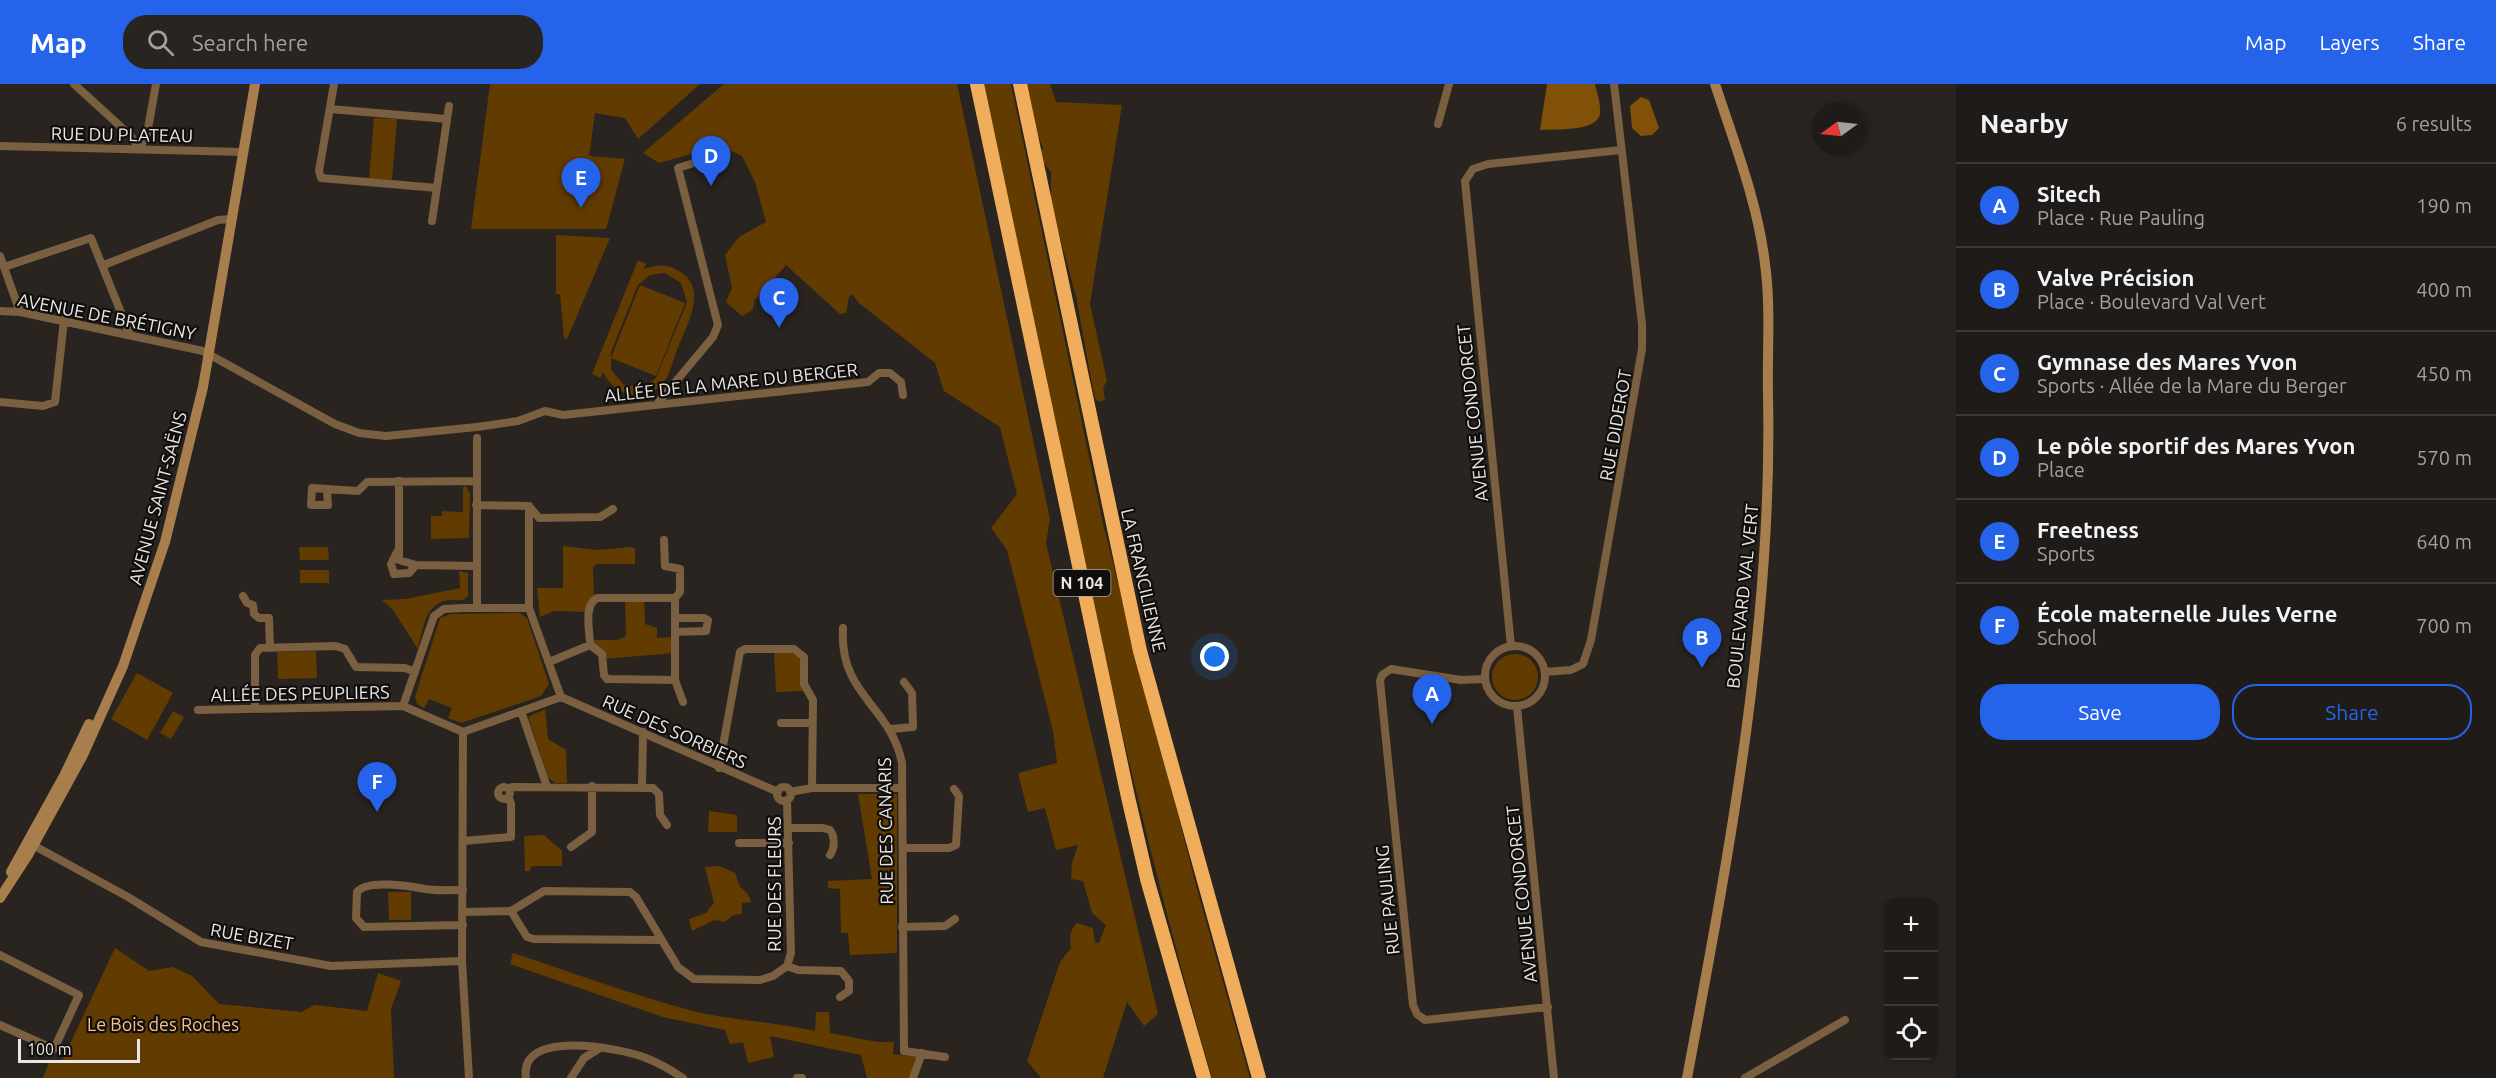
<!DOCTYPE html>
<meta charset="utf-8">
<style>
:root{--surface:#1f1b18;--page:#272421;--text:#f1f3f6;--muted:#a1a1a2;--line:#3c3937;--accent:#2563eb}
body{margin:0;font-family:Ubuntu,sans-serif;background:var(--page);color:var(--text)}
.controls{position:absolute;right:18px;bottom:18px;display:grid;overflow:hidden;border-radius:12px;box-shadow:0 3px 9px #0003}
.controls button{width:54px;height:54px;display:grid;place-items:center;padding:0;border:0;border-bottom:2px solid var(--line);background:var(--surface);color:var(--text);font:30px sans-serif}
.compass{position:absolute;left:1812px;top:18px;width:54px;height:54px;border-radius:50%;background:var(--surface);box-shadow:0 3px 9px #0003;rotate:255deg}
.scale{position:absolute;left:18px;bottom:15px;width:122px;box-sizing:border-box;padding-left:6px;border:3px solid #e9e6e3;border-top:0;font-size:16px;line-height:21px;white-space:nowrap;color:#e9e6e3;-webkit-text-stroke:4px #100e0c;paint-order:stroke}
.you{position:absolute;left:1215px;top:573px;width:21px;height:21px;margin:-15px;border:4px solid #fff;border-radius:50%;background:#1a73e8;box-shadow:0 0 0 9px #1a73e833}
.badge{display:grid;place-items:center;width:39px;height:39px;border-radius:50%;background:var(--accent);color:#fff;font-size:20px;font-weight:700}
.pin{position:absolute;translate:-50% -50px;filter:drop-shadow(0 2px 3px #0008)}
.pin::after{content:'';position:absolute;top:32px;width:21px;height:18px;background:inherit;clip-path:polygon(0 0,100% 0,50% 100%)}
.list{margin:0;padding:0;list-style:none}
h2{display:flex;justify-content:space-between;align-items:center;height:78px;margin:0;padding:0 24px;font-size:26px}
h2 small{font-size:20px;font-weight:400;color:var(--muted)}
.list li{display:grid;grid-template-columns:39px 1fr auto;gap:18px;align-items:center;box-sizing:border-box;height:84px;padding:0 24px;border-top:2px solid var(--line)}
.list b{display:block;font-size:22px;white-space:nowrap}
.list p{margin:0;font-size:20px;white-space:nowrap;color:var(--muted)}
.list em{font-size:20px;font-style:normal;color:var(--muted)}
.actions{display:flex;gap:12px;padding:18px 24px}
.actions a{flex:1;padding:14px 0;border:2px solid var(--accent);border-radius:24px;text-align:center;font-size:21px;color:var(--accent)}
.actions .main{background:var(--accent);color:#fff}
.icon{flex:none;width:33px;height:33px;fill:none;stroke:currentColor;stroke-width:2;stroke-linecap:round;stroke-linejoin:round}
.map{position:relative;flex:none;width:1956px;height:994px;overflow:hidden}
header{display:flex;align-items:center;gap:36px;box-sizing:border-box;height:84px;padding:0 30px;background:var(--accent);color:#fff}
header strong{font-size:28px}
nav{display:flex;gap:33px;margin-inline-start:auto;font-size:21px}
.search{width:420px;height:54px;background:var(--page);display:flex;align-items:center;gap:15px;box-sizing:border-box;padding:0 21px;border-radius:24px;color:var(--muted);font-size:22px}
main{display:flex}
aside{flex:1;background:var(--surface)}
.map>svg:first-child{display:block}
.green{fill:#623b00;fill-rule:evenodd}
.water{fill:#81510a}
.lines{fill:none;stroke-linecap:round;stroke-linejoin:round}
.street{stroke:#7a5f40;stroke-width:8}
.secondary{stroke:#a97e4d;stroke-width:10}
.highway{stroke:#f0ad5c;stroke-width:14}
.labels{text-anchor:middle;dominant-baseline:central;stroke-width:4.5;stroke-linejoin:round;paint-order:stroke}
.shield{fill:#100e0c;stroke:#a8a5a2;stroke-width:1.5}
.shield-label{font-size:16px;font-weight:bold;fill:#e9e6e3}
.street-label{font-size:18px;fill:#e9e6e3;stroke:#100e0c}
.park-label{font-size:18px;fill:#f5c28a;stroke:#100e0c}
</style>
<header>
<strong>Map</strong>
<div class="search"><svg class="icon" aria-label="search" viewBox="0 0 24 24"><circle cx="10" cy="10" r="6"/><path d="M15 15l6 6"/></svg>Search here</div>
<nav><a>Map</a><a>Layers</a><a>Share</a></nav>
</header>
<main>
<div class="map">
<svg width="1956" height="994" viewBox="0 0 1956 994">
<rect width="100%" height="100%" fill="#292420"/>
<!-- green -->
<path class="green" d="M 490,0 L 700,0 L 638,55 L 625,34 L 595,29 L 589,72 L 625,75 L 606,145 L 471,145 Z
M 724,0 L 957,0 L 1050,435 L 1046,459 L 1158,930 L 1144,942 L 1127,918 L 1103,994 L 1041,994 L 1027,977 L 1060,878 L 1071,864 C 1070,853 1069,847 1077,839 L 1093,844 L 1095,859 L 1099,859 L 1106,841 L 1092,829 L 1083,797 L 1071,795 L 1072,779 L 1078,761 L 1056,766 L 1045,724 L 1028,728 L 1018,689 L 1057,679 L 1053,647 L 1007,466 L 991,444 L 1017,410 L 1000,343 L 944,307 L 935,279 L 859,219 L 853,211 L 849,212 L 846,229 L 840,230 L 786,181 L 754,217 L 753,226 L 742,232 L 726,218 L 732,204 L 725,171 L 739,153 L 766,138 L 755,98 L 742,72 L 721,62 L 659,79 L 643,69 Z
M 982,0 L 1011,0 L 1104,444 L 1197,805 L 1250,994 L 1212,994 C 1117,667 1053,332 982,0 Z
M 1026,0 L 1050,0 L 1056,18 L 1122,21 L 1090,220 L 1107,297 L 1103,304 L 1105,315 L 1101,318 L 1096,316 L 1093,306 L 1076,212 L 1051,121 L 1051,88 L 1039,73 L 1043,63 L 1036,47 Z
M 374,34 L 397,35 L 392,96 L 369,95 Z
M 556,151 L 610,154 L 567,255 L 564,254 L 560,210 L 556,210 Z
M 638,176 L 646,180 L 644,185 C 655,181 665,180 675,185 C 711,201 687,240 677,266 C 673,276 670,291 663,299 C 644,321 614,311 603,288 L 600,294 L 592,290 ZM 665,189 L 681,199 L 687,218 L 656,294 L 643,303 L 624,301 L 611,286 L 611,268 L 638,201 L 650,191 Z
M 640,201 L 685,219 L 656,292 L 611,274 Z
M 466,402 L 470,410 L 469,454 L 431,455 L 431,432 L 442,432 L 442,427 L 463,428 L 463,403 Z
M 563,462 L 597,466 L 631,463 L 635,465 L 635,480 L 597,480 L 593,483 L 594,516 L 589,528 L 554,527 L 540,533 L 537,504 L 563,504 Z
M 299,463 L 328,463 L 329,476 L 300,476 Z
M 300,486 L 329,486 L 329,499 L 300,499 Z
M 459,487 L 468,489 L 468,512 C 462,518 458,516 450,516 C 425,518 423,545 418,565 L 393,526 L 382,516 L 405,515 L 460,504 Z
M 625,514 L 644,514 L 645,540 L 657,544 L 657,554 L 675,553 L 675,569 L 602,575 L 590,556 L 618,556 L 626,552 Z
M 520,529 L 527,534 L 549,600 L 541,612 L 461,639 L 448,634 L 452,624 L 429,615 L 424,624 L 417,620 L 415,613 L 440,534 L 451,530 Z
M 316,567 L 317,594 L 278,595 L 277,568 Z
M 793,567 L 800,575 L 804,607 L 776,608 L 774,568 Z
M1492 593a23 23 0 1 1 46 0a23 23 0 1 1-46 0Z
M 137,589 L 173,609 L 147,656 L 111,635 Z
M 545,625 L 548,655 L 566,666 L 567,699 L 555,699 L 548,693 L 528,633 Z
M 173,627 L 184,633 L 171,655 L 160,649 Z
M 858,710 L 897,710 L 897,869 L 850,871 L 848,849 L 841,849 L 840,805 L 828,804 L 828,797 L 872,795 Z
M 709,727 L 737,731 L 737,748 L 708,748 Z
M 544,751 L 562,767 L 562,782 L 531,782 L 530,787 L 525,787 L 524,752 Z
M 719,782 L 735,789 L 740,803 L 748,810 L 751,818 L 742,819 L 742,830 L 733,831 L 725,838 L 714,836 L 692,847 L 689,835 L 706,829 L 714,819 L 705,783 Z
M 388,808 L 411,808 L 411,836 L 389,836 Z
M 115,864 L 149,887 L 173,883 L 192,892 L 219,920 L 301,928 L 315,921 L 367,927 L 378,889 L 401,897 L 391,925 L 394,994 L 43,994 L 50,976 L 61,979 Z
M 513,869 C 574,889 635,912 697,928 C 736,937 776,938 815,947 L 816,928 L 829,928 L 830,949 L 878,958 L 894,958 L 893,970 L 917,973 L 909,994 L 867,994 L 861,971 L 770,952 L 774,973 L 748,979 L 743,958 L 730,960 L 725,946 L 663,933 L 510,880 Z"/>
<!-- water -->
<path class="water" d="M 1547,0 L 1595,0 C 1597,9 1601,20 1600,29 C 1599,48 1554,45 1540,46 Z
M 1641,13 L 1649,16 L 1659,44 L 1652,51 L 1641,52 L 1632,44 L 1630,22 Z"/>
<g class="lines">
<!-- street -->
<path class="street" d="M 74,0 L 131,52 L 139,65 L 147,50 L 156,0
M 334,0 L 319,87 L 321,94 L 437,104
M 330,25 L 447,35
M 1438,40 L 1449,0
M 0,62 L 243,68
M 432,137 L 449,22
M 0,172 L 20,228
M 104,181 L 218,136 L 231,135
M 4,183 L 91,154 L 130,251
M 0,227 L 20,228 L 203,267 L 335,340 L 359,349 L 386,352 L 477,343 L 518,337 L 545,327 L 563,331 L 868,298 L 879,289 L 890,289 L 901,298 L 903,311
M 0,318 L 43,322 L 55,318 L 64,236
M 657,320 L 713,253 L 718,241 L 678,84 L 700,77
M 477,354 L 477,524
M 399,397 L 399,476 L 416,481 L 476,482
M 327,407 L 328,421 L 311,421 L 312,404 L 358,407 L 367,398 L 477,397
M 476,421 L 529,422 L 539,434 L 600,433 L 613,425
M 529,422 L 529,524
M 664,456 L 665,482 L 680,485 L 680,508 L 675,514
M 397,468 L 391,480 L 394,490 L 409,489 L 416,481
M 243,512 L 247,519 L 253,521 L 254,530 L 259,534 L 269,534 L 270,563
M 597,514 L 675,514 L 675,596 L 607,595 L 604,591 L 602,570 L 590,561 C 590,547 583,522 597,514 Z
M 464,524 L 529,524 L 561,613 L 463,648 L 403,622 L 434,532 L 444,525 Z
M 843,544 C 839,612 890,620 902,679 L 904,967 L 945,973
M 675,548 L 706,547 L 708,536 L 704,534 L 675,534
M 1511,562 L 1465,97 L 1473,85 L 1488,80 L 1621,66
M1485 592a30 30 0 1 1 60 0a30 30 0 1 1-60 0Z
M 549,578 L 590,561
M 1545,588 L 1571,586 L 1583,580 L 1591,556 L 1642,265 L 1642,240 L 1614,0
M 1485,595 L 1461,596 L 1391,585 L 1382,591 L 1380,597 L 1413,921 L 1417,930 L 1425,936 L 1548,923
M 675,596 L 683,618
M 561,613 L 778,708
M 1517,623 L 1554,994
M 255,625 L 255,571 L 260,564 L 336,562 L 345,565 L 356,583 L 405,584 L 415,588
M 198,626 L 403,622
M 521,627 L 547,703
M 781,639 L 812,639
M 891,645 L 913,643 L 912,609 L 904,598
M 463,648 L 462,877 L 469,994
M 719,684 L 740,568 L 745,565 L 794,565 L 804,573 L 804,600 L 813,616 L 812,704
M 642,702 L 643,648
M498 709a6 6 0 1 1 12 0a6 6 0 1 1-12 0Z
M777 710a7 7 0 1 1 14 0a7 7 0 1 1-14 0Z
M 509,705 L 512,703 L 653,704 L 659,710 L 660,731 L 667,741
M 790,708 L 812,704 L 902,704
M 789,744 L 823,744 L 830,746 C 835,753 835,764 830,771
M 463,757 L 511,753 L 511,720 L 509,714
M 739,759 L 789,759
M 31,760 L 128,813 L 201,858 L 331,882 L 462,877
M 571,763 L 592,748 L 592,702
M 903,764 L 949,764 L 956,761 L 959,712 L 954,705
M 463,806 C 451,806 437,807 425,805 C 410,802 367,795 357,808 L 356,834 L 364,843 L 463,841
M 511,827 L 544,807 L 630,808 L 636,813 L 678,883 L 694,895 L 760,896 L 773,892 L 787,882 L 791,869 L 787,716
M 511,827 L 527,853 L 534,855 L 661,856
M 463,828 L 511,827
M 902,843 L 945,842 L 955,835
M 0,871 L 79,911 L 54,965 L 0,941
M 787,882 L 798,886 L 841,887 L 849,897 L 849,907 L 840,913
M 526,994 C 518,944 621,964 646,974 C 659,979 671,986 683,994
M 571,994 L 584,974 L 600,964
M 797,994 L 802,994
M 913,994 L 922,969
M 1745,994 L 1845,936"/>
<!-- secondary -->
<path class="secondary" d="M 11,788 L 64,692 L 89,640
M 0,814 L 28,771 L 83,671 L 123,582 L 165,458 L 203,303 L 255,0
M 1687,994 C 1729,769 1773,541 1768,312 C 1767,268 1771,223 1765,180 C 1758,119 1734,58 1715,0"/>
<!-- highway -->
<path class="highway" d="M 977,0 L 1128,713 L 1147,795 L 1204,994
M 1020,0 L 1140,567 L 1259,994"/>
</g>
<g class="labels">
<!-- shield labels -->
<rect class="shield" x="1053.5" y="486" width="57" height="26" rx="4.5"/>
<g class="shield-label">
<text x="1082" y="499">N 104</text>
</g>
<!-- street labels -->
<g class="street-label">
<text transform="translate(122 50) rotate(1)">RUE DU PLATEAU</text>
<text transform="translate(107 232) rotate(11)">AVENUE DE BRÉTIGNY</text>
<text transform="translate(731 298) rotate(-6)">ALLÉE DE LA MARE DU BERGER</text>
<text transform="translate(1472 329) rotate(-96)">AVENUE CONDORCET</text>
<text transform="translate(1615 341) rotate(-80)">RUE DIDEROT</text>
<text transform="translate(157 414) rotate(-75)">AVENUE SAINT-SAËNS</text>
<text transform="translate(1144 496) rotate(77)">LA FRANCILIENNE</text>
<text transform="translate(1742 512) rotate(-84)">BOULEVARD VAL VERT</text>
<text transform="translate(300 609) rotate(-1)">ALLÉE DES PEUPLIERS</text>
<text transform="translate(675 647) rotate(24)">RUE DES SORBIERS</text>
<text transform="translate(885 747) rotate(-91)">RUE DES CANARIS</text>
<text transform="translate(774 800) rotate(-90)">RUE DES FLEURS</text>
<text transform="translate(1521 810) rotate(-96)">AVENUE CONDORCET</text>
<text transform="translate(1387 816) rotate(-96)">RUE PAULING</text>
<text transform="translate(252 852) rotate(10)">RUE BIZET</text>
</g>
<!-- park labels -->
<g class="park-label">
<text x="163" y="940">Le Bois des Roches</text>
</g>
</g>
</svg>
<div class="controls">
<button>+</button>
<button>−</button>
<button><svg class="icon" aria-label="locate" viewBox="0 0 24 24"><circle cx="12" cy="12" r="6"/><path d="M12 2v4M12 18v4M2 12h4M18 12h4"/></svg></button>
</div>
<svg class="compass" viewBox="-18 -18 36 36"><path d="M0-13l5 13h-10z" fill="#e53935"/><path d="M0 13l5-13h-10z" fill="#a1a1a2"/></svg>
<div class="scale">100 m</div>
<div class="you"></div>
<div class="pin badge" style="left:1432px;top:640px">A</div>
<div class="pin badge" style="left:1702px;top:584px">B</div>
<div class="pin badge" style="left:779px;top:244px">C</div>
<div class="pin badge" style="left:711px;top:102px">D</div>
<div class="pin badge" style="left:581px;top:124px">E</div>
<div class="pin badge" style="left:377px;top:728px">F</div>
</div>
<aside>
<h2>Nearby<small>6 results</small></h2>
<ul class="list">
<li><span class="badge">A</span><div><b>Sitech</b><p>Place · Rue Pauling</p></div><em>190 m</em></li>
<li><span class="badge">B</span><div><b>Valve Précision</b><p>Place · Boulevard Val Vert</p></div><em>400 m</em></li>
<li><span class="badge">C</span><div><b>Gymnase des Mares Yvon</b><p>Sports · Allée de la Mare du Berger</p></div><em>450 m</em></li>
<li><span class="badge">D</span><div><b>Le pôle sportif des Mares Yvon</b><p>Place</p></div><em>570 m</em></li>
<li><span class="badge">E</span><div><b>Freetness</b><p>Sports</p></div><em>640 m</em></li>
<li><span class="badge">F</span><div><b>École maternelle Jules Verne</b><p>School</p></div><em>700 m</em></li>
</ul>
<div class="actions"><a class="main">Save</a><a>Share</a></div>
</aside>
</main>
